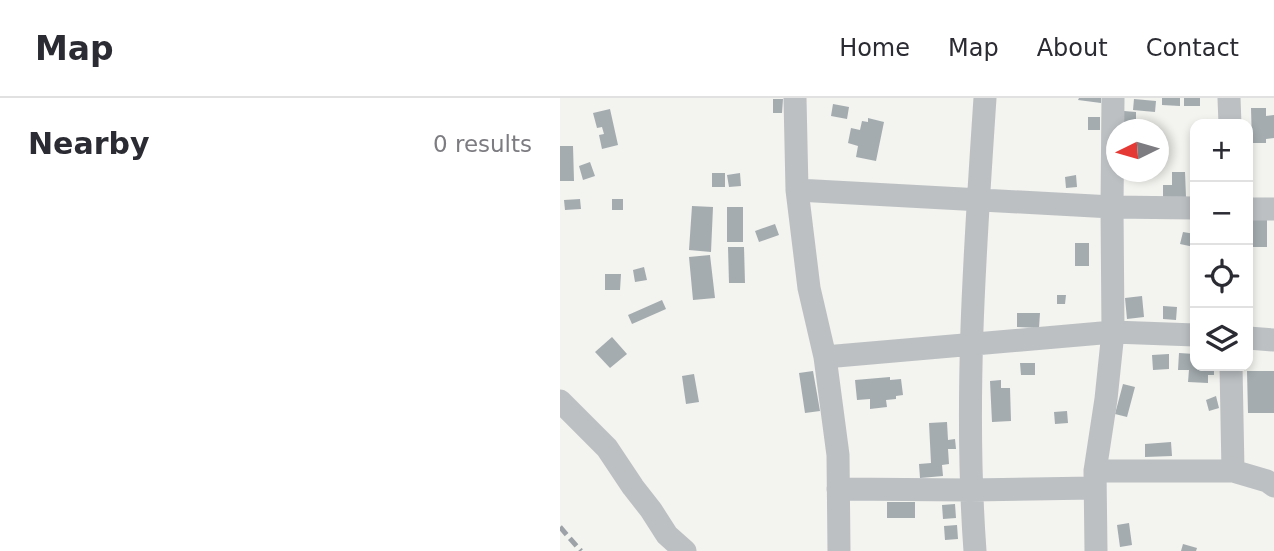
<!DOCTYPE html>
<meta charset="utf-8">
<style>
:root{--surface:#fff;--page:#f2f2f3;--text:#2b2b33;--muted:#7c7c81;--line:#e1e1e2}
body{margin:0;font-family:"DejaVu Sans",sans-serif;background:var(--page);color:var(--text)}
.controls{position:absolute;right:21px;top:21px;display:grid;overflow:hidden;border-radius:14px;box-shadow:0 4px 10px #0003}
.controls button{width:63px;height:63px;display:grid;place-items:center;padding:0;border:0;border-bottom:2px solid var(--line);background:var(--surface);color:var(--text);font:35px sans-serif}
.compass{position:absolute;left:546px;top:21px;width:63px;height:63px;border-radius:50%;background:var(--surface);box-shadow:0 4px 10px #0003;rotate:265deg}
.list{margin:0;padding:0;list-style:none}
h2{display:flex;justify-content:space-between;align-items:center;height:91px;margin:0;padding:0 28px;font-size:30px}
h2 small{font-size:23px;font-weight:400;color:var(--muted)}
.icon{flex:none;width:38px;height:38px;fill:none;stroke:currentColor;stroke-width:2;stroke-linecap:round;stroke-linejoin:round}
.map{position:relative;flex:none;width:714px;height:453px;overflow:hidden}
header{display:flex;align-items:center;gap:42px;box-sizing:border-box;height:98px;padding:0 35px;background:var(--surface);border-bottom:2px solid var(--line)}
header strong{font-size:33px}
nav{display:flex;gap:38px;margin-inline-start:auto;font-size:24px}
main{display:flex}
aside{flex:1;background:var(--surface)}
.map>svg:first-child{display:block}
.building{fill:#a4acb0}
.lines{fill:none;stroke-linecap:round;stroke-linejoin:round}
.minor{stroke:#bcc0c3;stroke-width:23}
.rail{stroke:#9ca2a7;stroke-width:5;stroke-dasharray:10 5;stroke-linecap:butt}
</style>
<header>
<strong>Map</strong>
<nav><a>Home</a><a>Map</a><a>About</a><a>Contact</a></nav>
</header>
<main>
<aside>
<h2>Nearby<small>0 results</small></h2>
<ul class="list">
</ul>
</aside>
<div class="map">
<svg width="714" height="453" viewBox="0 0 714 453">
<rect width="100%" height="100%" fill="#f3f3ef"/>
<!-- building -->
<path class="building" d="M 519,0 L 541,0 L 541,5 L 518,2 Z
M 602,0 L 620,0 L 620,8 L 602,7 Z
M 624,0 L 640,0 L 640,8 L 624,8 Z
M 213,1 L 223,1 L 222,15 L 213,15 Z
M 574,1 L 596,3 L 595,14 L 573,12 Z
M 273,6 L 289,9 L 287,21 L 271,18 Z
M 691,10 L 706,10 L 706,18 L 714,17 L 714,40 L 706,41 L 706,45 L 692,45 Z
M 50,11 L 58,47 L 42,51 L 39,37 L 44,36 L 42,29 L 37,30 L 33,15 Z
M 564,13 L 576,14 L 576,32 L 563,32 Z
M 528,19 L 540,19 L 540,32 L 528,32 Z
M 308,20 L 324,24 L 316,63 L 296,59 L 298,48 L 288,45 L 291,30 L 300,32 L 302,23 L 308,24 Z
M 0,48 L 13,48 L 14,83 L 0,83 Z
M 30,64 L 35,78 L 23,82 L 19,68 Z
M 612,74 L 625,74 L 626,99 L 603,100 L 603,87 L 612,87 Z
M 152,75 L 165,75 L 165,89 L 152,89 Z
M 180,75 L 181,88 L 169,89 L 167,77 Z
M 516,77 L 517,89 L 506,90 L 505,79 Z
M 20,101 L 21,111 L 5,112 L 4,102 Z
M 52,101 L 63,101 L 63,112 L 52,112 Z
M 132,108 L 153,109 L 151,154 L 129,152 Z
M 167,109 L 183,109 L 183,144 L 167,144 Z
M 688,122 L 707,122 L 707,149 L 688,149 Z
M 215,126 L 219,137 L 199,144 L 195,133 Z
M 623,134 L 635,136 L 634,149 L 620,146 Z
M 515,145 L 529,145 L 529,168 L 515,168 Z
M 168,149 L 184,149 L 185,185 L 169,185 Z
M 150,157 L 155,200 L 133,202 L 129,159 Z
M 84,169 L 87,182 L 75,184 L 73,172 Z
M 45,176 L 61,176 L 60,192 L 45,192 Z
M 497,197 L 506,197 L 505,206 L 497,206 Z
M 582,198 L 584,219 L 567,221 L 565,200 Z
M 102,202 L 106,211 L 72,226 L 68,217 Z
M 603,208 L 617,209 L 616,222 L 603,221 Z
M 457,215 L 480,215 L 479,230 L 457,229 Z
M 52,239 L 67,256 L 50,270 L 35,254 Z
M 619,255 L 635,256 L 635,268 L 654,268 L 654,277 L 648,277 L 648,285 L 628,284 L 629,272 L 618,272 Z
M 609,256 L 609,271 L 593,272 L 592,257 Z
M 460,265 L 475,265 L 475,277 L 461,277 Z
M 253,273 L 260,313 L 245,315 L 239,275 Z
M 687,273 L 714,273 L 714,315 L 688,315 Z
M 134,276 L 139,304 L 126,306 L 122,278 Z
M 330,279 L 330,282 L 341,281 L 343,297 L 336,298 L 336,301 L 326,302 L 327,309 L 310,311 L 310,301 L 297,302 L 295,282 Z
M 441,282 L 441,290 L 450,290 L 451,323 L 432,324 L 430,283 Z
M 563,286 L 575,289 L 567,319 L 555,316 Z
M 656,298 L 659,310 L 649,313 L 646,302 Z
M 507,313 L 508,325 L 495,326 L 494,314 Z
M 387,324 L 388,342 L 395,341 L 396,351 L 388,351 L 389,366 L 382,367 L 383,378 L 360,380 L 359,366 L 371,365 L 369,325 Z
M 611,344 L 612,358 L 585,359 L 585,346 Z
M 327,404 L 355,404 L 355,420 L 327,420 Z
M 395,406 L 396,420 L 383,421 L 382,407 Z
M 569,425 L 572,447 L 560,449 L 557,427 Z
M 397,427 L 398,441 L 385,442 L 384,428 Z
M 623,446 L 637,450 L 636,453 L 621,453 Z"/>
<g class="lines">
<!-- minor -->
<path class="minor" d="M 235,0 L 237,92 L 249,190 L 265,259 L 278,357 L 279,453
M 669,0 L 670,26
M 237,92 L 552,109 L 635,110
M 688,111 L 714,111
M 688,240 L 714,242
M 265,259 L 553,234 L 635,237
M 671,268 L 673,373
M 0,303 L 47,350 L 73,389 L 91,412 L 107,437 L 125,453
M 535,373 L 673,373 L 707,383 L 714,388
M 278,391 L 411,392 L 534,390
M 415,453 C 404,303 415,150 425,0
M 536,453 L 535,373 L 546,301 L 553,234 L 552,109 L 553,0"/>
<!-- rail -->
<path class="rail" d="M 0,429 L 21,453"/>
</g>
</svg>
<div class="controls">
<button>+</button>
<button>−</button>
<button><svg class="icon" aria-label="locate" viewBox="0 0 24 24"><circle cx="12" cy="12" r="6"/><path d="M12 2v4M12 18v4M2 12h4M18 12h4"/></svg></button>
<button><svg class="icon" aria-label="layers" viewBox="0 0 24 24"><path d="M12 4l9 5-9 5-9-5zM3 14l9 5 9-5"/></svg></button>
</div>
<svg class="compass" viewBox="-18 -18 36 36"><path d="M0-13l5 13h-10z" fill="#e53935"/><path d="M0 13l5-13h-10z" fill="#7c7c81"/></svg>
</div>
</main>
